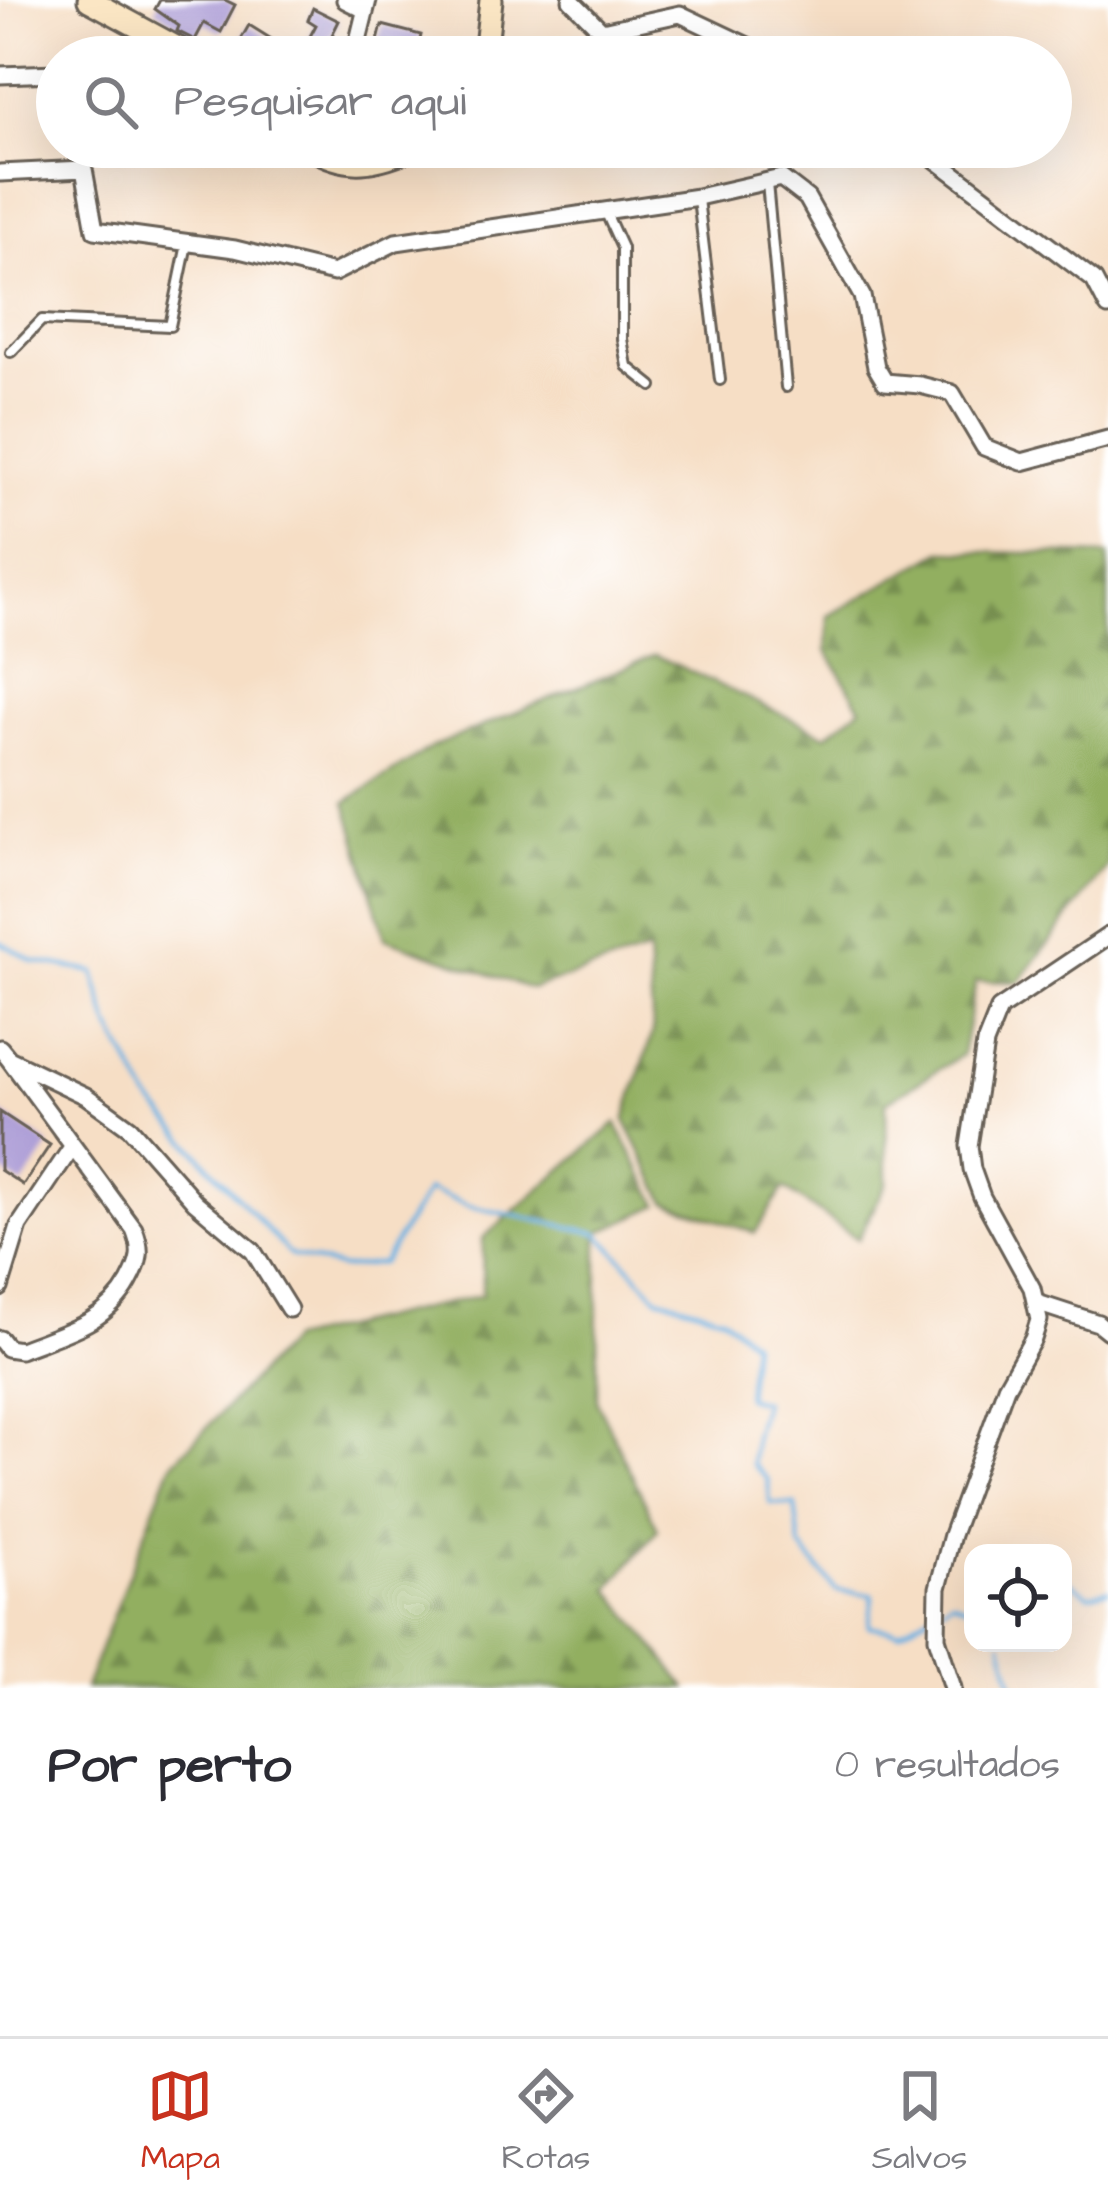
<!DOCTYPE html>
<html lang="pt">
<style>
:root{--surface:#fff;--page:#f7f7f7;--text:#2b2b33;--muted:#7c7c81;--line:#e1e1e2;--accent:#c8321e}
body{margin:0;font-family:"Architects Daughter",sans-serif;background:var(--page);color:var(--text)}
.controls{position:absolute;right:36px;bottom:36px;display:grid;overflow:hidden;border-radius:24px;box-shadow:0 12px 48px #0002}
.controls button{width:108px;height:108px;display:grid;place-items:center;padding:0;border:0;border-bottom:3px solid var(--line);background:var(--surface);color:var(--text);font:60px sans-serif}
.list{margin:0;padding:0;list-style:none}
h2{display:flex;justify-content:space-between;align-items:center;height:156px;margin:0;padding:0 48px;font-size:51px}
h2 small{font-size:39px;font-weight:400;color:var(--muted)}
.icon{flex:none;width:66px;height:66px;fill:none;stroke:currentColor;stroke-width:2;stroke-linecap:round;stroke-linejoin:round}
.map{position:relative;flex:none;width:1108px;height:1688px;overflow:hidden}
.search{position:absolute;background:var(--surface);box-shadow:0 12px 48px #0002;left:36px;right:36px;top:36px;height:132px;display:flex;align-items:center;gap:30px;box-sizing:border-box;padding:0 42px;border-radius:66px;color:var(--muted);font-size:45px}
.sheet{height:348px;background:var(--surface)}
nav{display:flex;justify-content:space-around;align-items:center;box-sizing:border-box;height:168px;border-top:3px solid var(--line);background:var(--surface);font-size:33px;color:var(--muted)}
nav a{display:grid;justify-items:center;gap:6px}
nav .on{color:var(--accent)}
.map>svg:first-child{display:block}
.forest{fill:url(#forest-firs);stroke:#57663e;stroke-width:3}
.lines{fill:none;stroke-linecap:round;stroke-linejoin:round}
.stream{stroke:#6ab1e1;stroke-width:4.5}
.building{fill:#ad9ed7}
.lane-casing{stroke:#686057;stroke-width:14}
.street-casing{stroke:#686057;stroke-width:21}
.secondary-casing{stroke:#686057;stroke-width:27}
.lane{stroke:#fff;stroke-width:8}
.street{stroke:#fff;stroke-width:15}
.secondary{stroke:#fbe6c4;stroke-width:21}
</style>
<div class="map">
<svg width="1108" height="1688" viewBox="0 0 1108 1688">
<defs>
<pattern id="forest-firs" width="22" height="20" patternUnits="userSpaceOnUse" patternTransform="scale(3)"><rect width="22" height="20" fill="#92af61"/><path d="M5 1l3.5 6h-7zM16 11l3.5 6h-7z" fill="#768e4f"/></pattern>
</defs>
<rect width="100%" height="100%" fill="#fff"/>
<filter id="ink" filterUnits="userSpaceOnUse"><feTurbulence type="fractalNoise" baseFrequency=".00833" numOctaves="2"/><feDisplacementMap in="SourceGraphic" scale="24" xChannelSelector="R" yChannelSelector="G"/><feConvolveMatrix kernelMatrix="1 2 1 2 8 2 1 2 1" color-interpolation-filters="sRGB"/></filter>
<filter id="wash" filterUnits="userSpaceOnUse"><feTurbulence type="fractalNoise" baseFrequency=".004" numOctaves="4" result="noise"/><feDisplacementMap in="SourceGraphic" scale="48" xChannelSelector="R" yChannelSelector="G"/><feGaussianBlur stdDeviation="2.7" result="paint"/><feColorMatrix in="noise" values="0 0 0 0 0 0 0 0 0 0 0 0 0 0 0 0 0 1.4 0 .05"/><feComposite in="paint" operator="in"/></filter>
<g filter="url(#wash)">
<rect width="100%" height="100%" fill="#f6dec5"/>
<!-- forest -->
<path class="forest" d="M 942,551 L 1108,555 L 1108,866 L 1019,982 L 976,981 L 962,1055 L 886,1102 L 887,1183 L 858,1239 L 784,1188 L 755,1233 L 666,1202 L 625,1120 L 653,1032 L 648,952 L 531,989 L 385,938 L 346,802 L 432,747 L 655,655 L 826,735 L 861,708 L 827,651 L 829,616 Z
M 616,1123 L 659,1205 L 598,1233 L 597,1402 L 658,1529 L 609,1589 L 687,1688 L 85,1688 L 171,1465 L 290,1340 L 482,1295 L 483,1238 Z"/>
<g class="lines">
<!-- stream -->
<path class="stream" d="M 0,942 L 33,961 L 94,972 L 108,1022 L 149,1099 L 290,1255 L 342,1268 L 382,1263 L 428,1190 L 469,1206 L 598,1233 L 658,1297 L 722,1316 L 752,1342 L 746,1397 L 763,1402 L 754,1436 L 752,1464 L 768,1480 L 770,1503 L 795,1505 L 800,1546 L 836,1590 L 873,1595 L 869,1626 L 899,1632 L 933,1612
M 1063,1583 L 1067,1580 L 1089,1595 L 1108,1590
M 943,1606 L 952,1600 L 973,1609
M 1002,1643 L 1013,1684"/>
</g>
<g id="blocks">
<!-- building -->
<path class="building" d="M 160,0 L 225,0 L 235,5 L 221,32 L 204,23 L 195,40 L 177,31 L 179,26 L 155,9 Z
M 313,8 L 339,21 L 324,51 L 307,42 L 316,25 L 308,20 Z
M 249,25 L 281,45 L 274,57 L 231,57 Z
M 382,25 L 421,35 L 419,44 L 430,46 L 427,57 L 374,57 Z
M 0,1112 L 50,1145 L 23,1185 L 0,1170 Z"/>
</g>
</g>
<g filter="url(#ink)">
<use href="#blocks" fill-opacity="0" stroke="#686057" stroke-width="3"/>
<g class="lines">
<defs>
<path id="lane" d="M 767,183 L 786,387
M 698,199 L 720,380
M 606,213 L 622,248 L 622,339 L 627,366 L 652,386
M 11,352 L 42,320 L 170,326 L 187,244"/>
<path id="street" d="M 345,0 L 365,10
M 571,0 L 602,31 L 680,14 L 771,57
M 354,57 L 368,0
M 0,75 L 57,73
M 919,147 L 1094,280 L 1108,307
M 0,173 L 84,169 L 95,230 L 235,249 L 334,273 L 396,242 L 698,197 L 781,178 L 807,198 L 862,296 L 876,367 L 885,382 L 920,385 L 952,393 L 984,447 L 1022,462 L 1108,439
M 0,1048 L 9,1059 L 86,1096 L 130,1128 L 195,1202 L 253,1251 L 289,1309
M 0,1288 L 19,1226 L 72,1147
M 1037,1303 L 1098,1323 L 1108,1331
M 0,1339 L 7,1348 L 20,1350 C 63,1333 106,1324 129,1282 C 140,1262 143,1251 134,1229 L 9,1059
M 953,1688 L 937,1638 L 938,1588 L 952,1535 L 1006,1387 L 1033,1339 L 1039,1320 L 1032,1288 L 982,1197 L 972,1169 L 969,1146 L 985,1044 L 999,1009 L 1108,936"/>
<path id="secondary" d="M 89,0 L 194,57
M 485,57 L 491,0
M 310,147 C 350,171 374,163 416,147"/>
</defs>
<!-- lane casing -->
<use href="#lane" class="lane-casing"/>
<!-- street casing -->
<use href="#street" class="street-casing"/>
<!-- secondary casing -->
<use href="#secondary" class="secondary-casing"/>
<!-- lane -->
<use href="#lane" class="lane"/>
<!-- street -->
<use href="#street" class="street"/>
<!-- secondary -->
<use href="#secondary" class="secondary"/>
</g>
</g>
</svg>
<div class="controls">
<button><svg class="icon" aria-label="locate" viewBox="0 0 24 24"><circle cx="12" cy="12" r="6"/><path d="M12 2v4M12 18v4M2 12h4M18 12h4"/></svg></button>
</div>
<div class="search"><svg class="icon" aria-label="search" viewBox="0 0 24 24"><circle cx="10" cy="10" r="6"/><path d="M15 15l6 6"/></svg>Pesquisar aqui</div>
</div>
<section class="sheet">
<h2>Por perto<small>0 resultados</small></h2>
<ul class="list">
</ul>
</section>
<nav>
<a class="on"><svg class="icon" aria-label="map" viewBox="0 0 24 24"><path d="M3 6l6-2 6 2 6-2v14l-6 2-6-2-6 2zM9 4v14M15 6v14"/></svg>Mapa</a>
<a><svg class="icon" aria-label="directions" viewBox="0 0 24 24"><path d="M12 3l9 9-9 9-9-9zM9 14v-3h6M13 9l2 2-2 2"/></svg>Rotas</a>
<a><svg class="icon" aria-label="saved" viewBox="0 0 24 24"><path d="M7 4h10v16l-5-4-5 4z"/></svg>Salvos</a>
</nav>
